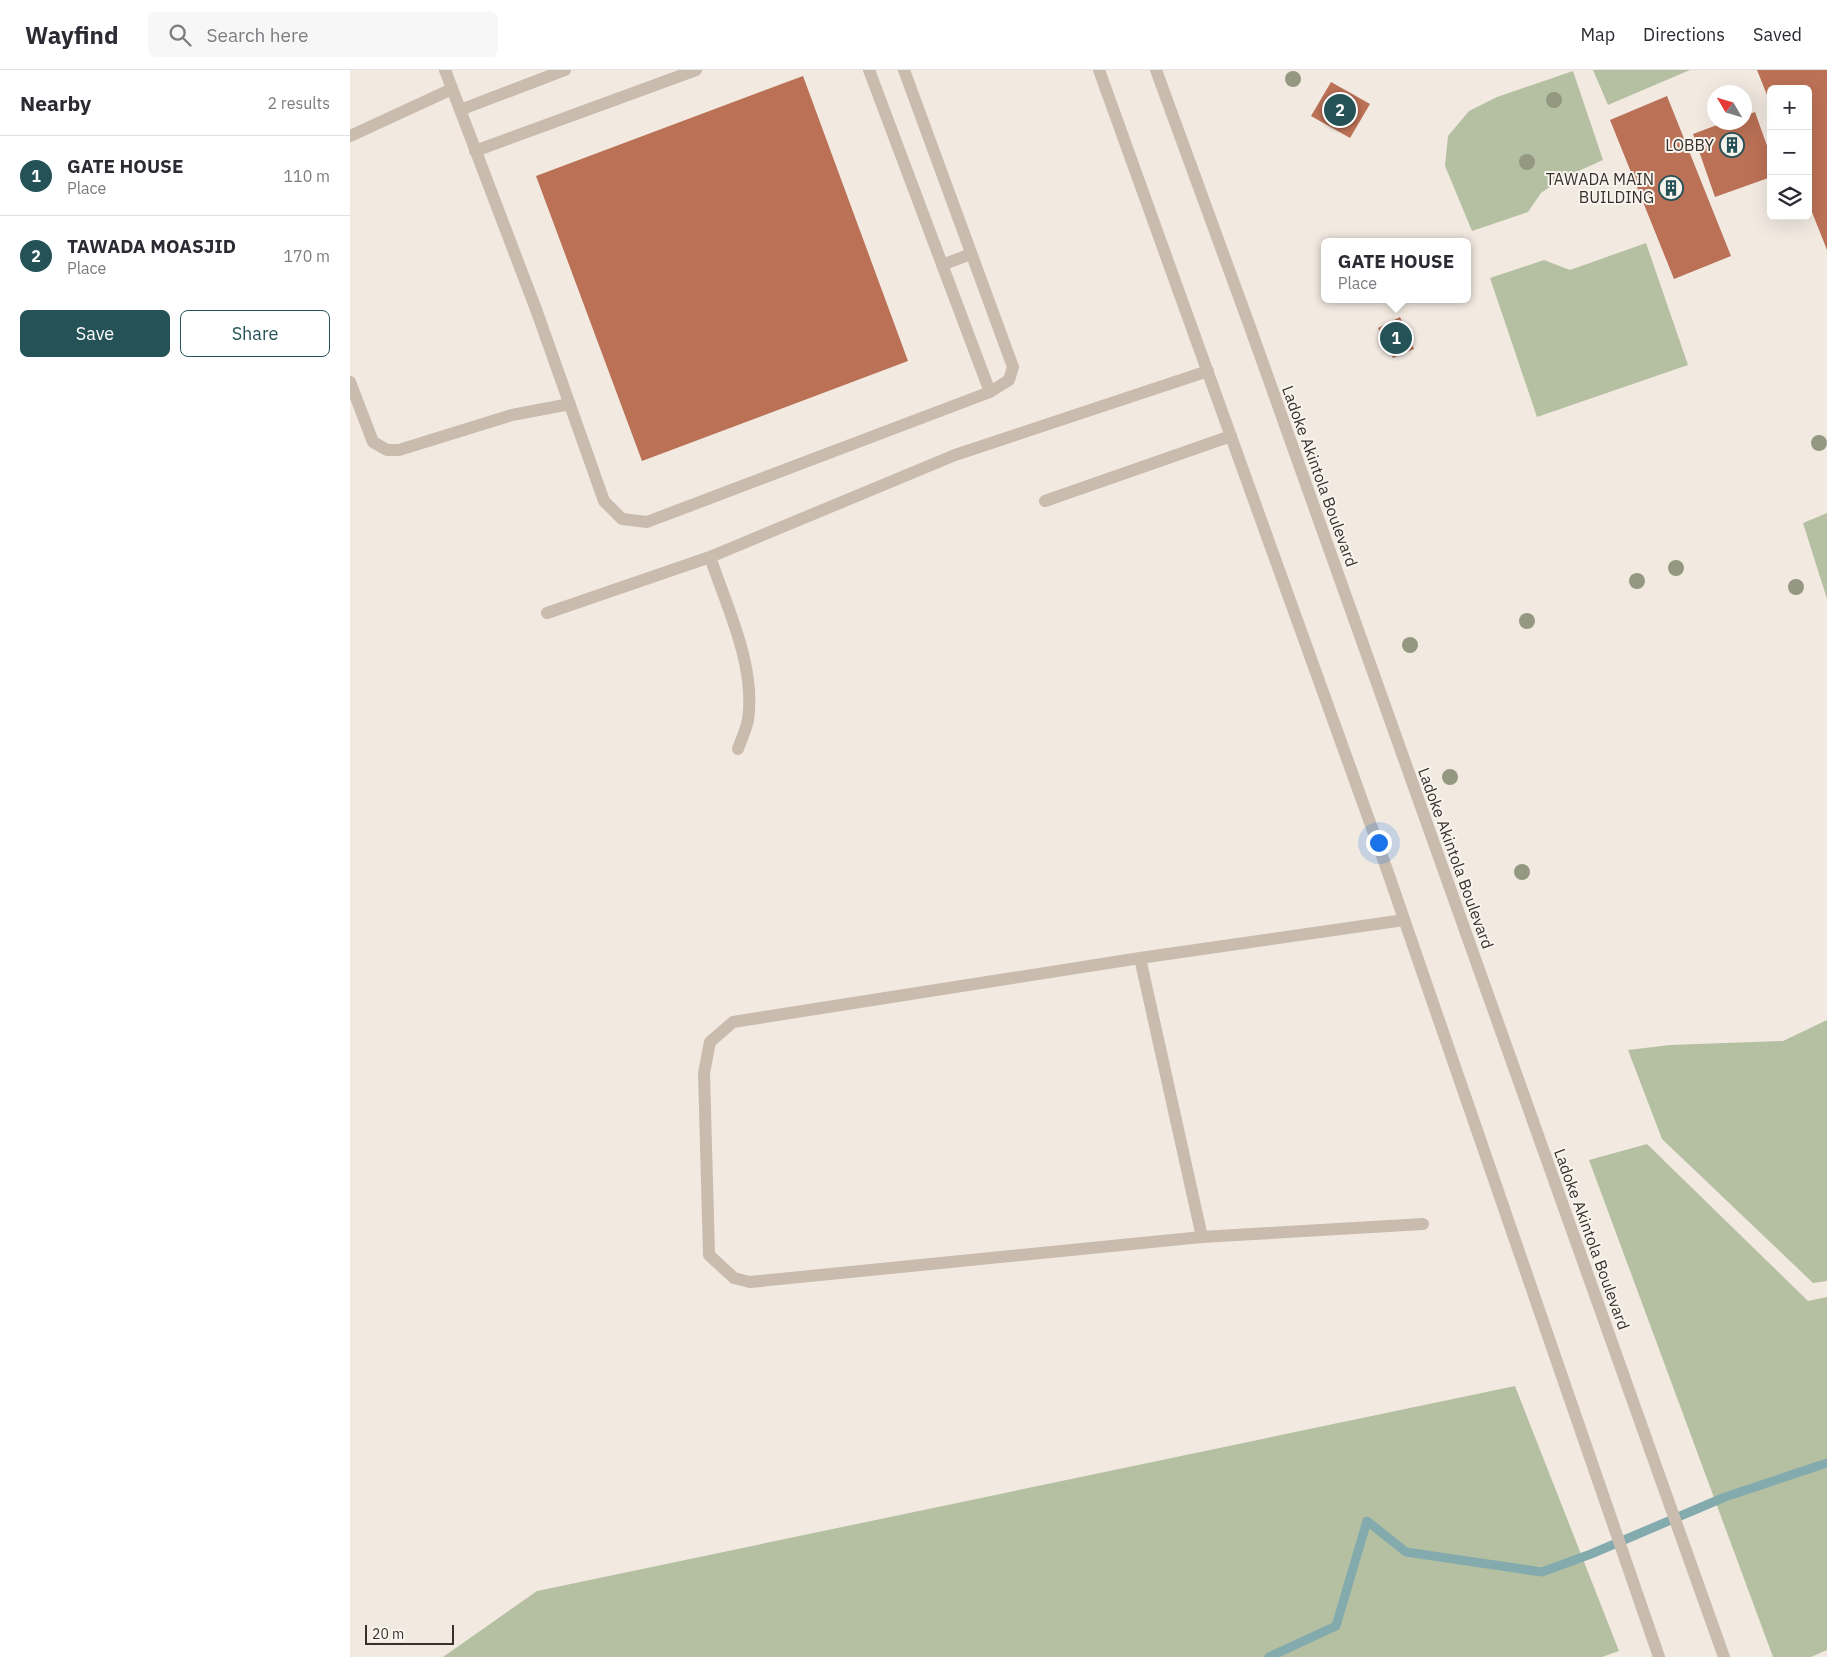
<!DOCTYPE html>
<meta charset="utf-8">
<style>
:root{--surface:#fff;--page:#f7f7f7;--text:#2b2b33;--muted:#7c7c81;--line:#e1e1e2;--accent:#245257}
body{margin:0;font-family:"IBM Plex Sans",sans-serif;background:var(--page);color:var(--text)}
.controls{position:absolute;right:15px;top:15px;display:grid;overflow:hidden;border-radius:8px;box-shadow:0 5px 20px #0002}
.controls button{width:45px;height:45px;display:grid;place-items:center;padding:0;border:0;border-bottom:1px solid var(--line);background:var(--surface);color:var(--text);font:25px sans-serif}
.compass{position:absolute;left:1357px;top:15px;width:45px;height:45px;border-radius:50%;background:var(--surface);box-shadow:0 5px 20px #0002;rotate:308deg}
.scale{position:absolute;left:15px;bottom:12px;width:89px;box-sizing:border-box;padding-left:5px;border:2px solid #38302c;border-top:0;font-size:14px;line-height:18px;white-space:nowrap;color:#38302c;-webkit-text-stroke:4px #f9f4ee;paint-order:stroke}
.you{position:absolute;left:1028px;top:772px;width:18px;height:18px;margin:-12px;border:4px solid #fff;border-radius:50%;background:#1a73e8;box-shadow:0 0 0 8px #1a73e833}
.badge{display:grid;place-items:center;width:32px;height:32px;border-radius:50%;background:var(--accent);color:#fff;font-size:16px;font-weight:700}
.pin{position:absolute;translate:-50% -50%;border:2px solid #fff;box-shadow:0 1px 5px #0006}
.popup{position:absolute;left:971px;top:168px;width:150px;height:65px;box-sizing:border-box;display:grid;place-content:center;border-radius:8px;background:var(--surface);filter:drop-shadow(0 1px 4px #0005);font-size:16px;white-space:nowrap;color:var(--muted)}
.popup b{font-size:19px;color:var(--text)}
.popup::after{content:'';position:absolute;left:50%;top:100%;margin-left:-10px;border:10px solid transparent;border-top-color:var(--surface)}
.list{margin:0;padding:0;list-style:none}
h2{display:flex;justify-content:space-between;align-items:center;height:65px;margin:0;padding:0 20px;font-size:21px}
h2 small{font-size:16px;font-weight:400;color:var(--muted)}
.list li{display:grid;grid-template-columns:32px 1fr auto;gap:15px;align-items:center;box-sizing:border-box;height:80px;padding:0 20px;border-top:1px solid var(--line)}
.list b{display:block;font-size:19px;white-space:nowrap}
.list p{margin:0;font-size:16px;white-space:nowrap;color:var(--muted)}
.list em{font-size:16px;font-style:normal;color:var(--muted)}
.actions{display:flex;gap:10px;padding:15px 20px}
.actions a{flex:1;padding:11px 0;border:1px solid var(--accent);border-radius:8px;text-align:center;font-size:18px;color:var(--accent)}
.actions .main{background:var(--accent);color:#fff}
.icon{flex:none;width:28px;height:28px;fill:none;stroke:currentColor;stroke-width:2;stroke-linecap:round;stroke-linejoin:round}
.map{position:relative;flex:none;width:1477px;height:1587px;overflow:hidden}
header{display:flex;align-items:center;gap:30px;box-sizing:border-box;height:70px;padding:0 25px;background:var(--surface);border-bottom:1px solid var(--line)}
header strong{font-size:24px}
nav{display:flex;gap:28px;margin-inline-start:auto;font-size:18px}
.search{width:350px;height:45px;background:var(--page);display:flex;align-items:center;gap:12px;box-sizing:border-box;padding:0 18px;border-radius:8px;color:var(--muted);font-size:19px}
main{display:flex}
aside{flex:1;background:var(--surface)}
.map>svg:first-child{display:block}
.green{fill:#b5c0a2}
.lines{fill:none;stroke-linecap:round;stroke-linejoin:round}
.stream{stroke:#83aaac;stroke-width:9}
.building{fill:#bb7156}
.service{stroke:#c9bbae;stroke-width:12}
.minor{stroke:#c9bbae;stroke-width:12}
.tertiary{stroke:#c9bbae;stroke-width:12}
.tree{fill:#949880}
.labels{text-anchor:middle;dominant-baseline:central;stroke-width:4;stroke-linejoin:round;paint-order:stroke}
.poi-label{font-size:16px;fill:#38302c;stroke:#f9f4ee;text-anchor:end}
.street-label{font-size:16px;fill:#38302c;stroke:#f9f4ee}
</style>
<header>
<strong>Wayfind</strong>
<div class="search"><svg class="icon" aria-label="search" viewBox="0 0 24 24"><circle cx="10" cy="10" r="6"/><path d="M15 15l6 6"/></svg>Search here</div>
<nav><a>Map</a><a>Directions</a><a>Saved</a></nav>
</header>
<main>
<aside>
<h2>Nearby<small>2 results</small></h2>
<ul class="list">
<li><span class="badge">1</span><div><b>GATE HOUSE</b><p>Place</p></div><em>110 m</em></li>
<li><span class="badge">2</span><div><b>TAWADA MOASJID</b><p>Place</p></div><em>170 m</em></li>
</ul>
<div class="actions"><a class="main">Save</a><a>Share</a></div>
</aside>
<div class="map">
<svg width="1477" height="1587" viewBox="0 0 1477 1587">
<rect width="100%" height="100%" fill="#f2eae1"/>
<!-- green -->
<path class="green" d="M 1243,0 L 1340,0 L 1258,35 Z
M 1223,1 L 1253,90 L 1213,108 L 1191,123 L 1178,142 L 1122,161 L 1095,96 L 1098,66 L 1119,41 L 1147,27 Z
M 1296,173 L 1338,295 L 1187,347 L 1140,208 L 1194,190 L 1220,200 Z
M 1477,443 L 1477,529 L 1453,453 Z
M 1477,950 L 1477,1211 L 1463,1213 L 1312,1069 L 1278,980 L 1320,975 L 1433,971 Z
M 1297,1074 L 1458,1231 L 1477,1227 L 1477,1580 L 1461,1587 L 1423,1587 L 1239,1090 Z
M 1165,1316 L 1269,1581 L 1252,1587 L 93,1587 L 187,1521 Z"/>
<g class="lines">
<!-- stream -->
<path class="stream" d="M 919,1587 L 986,1556 L 1017,1451 L 1056,1482 L 1192,1502 L 1241,1484 L 1375,1427 L 1477,1393"/>
</g>
<!-- building -->
<path class="building" d="M 1407,0 L 1477,0 L 1477,180 L 1458,132 L 1458,19 L 1421,19 L 1421,35 Z
M 453,6 L 558,291 L 292,391 L 186,106 Z
M 981,12 L 1020,34 L 1000,68 L 961,46 Z
M 1317,26 L 1381,186 L 1324,209 L 1260,50 Z
M 1405,42 L 1421,87 L 1421,107 L 1365,127 L 1343,64 L 1375,52 L 1394,52 L 1394,46 Z
M 1050,247 L 1064,279 L 1043,288 L 1028,258 Z"/>
<g class="lines">
<!-- service -->
<path class="service" d="M 95,0 L 187,242 L 254,431 L 272,449 L 297,452 L 640,322 L 659,310 L 663,297 L 554,0
M 519,0 L 640,322
M 110,40 L 215,0
M 0,66 L 102,19
M 125,81 L 346,0
M 592,195 L 621,184
M 0,312 L 23,372 L 37,380 L 49,380 L 162,345 L 220,334
M 695,431 L 881,366
M 360,487 C 377,537 406,596 398,650 C 396,660 391,670 388,679
M 197,543 L 360,487 L 605,385 L 858,301"/>
<!-- minor -->
<path class="minor" d="M 1054,850 L 790,888 L 383,952 L 360,972 L 354,1003 L 359,1185 L 384,1208 L 400,1212 L 852,1167 L 1073,1154
M 790,888 L 852,1167"/>
<!-- tertiary -->
<path class="tertiary" d="M 749,0 L 1036,797 L 1309,1587
M 806,0 L 900,257 L 1374,1587"/>
</g>
<!-- trees -->
<g class="tree">
<circle cx="943" cy="9" r="8"/>
<circle cx="1204" cy="30" r="8"/>
<circle cx="1177" cy="92" r="8"/>
<circle cx="1469" cy="373" r="8"/>
<circle cx="1326" cy="498" r="8"/>
<circle cx="1287" cy="511" r="8"/>
<circle cx="1446" cy="517" r="8"/>
<circle cx="1177" cy="551" r="8"/>
<circle cx="1060" cy="575" r="8"/>
<circle cx="1100" cy="707" r="8"/>
<circle cx="1172" cy="802" r="8"/>
</g>
<!-- icons -->
<defs>
<symbol id="building-ring" viewBox="-11 -11 22 22"><circle r="9.5" fill="#f9f4ee" stroke="#245257" stroke-width="1.5"/><path d="M-4-6H4V6H1V3H-1V6H-4ZM-2.5-4.3h1.7v1.8h-1.7ZM.8-4.3h1.7v1.8H.8ZM-2.5-1h1.7V.8h-1.7ZM.8-1h1.7V.8H.8Z" fill="#245257"/></symbol>
</defs>
<g fill-rule="evenodd">
<use href="#building-ring" x="1368" y="61" width="28" height="28"/>
<use href="#building-ring" x="1307" y="104" width="28" height="28"/>
</g>
<g class="labels">
<!-- poi labels -->
<g class="poi-label">
<text x="1364" y="75">LOBBY</text>
<text x="1304" y="109">TAWADA MAIN<tspan x="1304" dy="18">BUILDING</tspan></text>
</g>
<!-- street labels -->
<g class="street-label">
<text transform="translate(970 406) rotate(70)">Ladoke Akintola Boulevard</text>
<text transform="translate(1106 788) rotate(70)">Ladoke Akintola Boulevard</text>
<text transform="translate(1242 1169) rotate(70)">Ladoke Akintola Boulevard</text>
</g>
</g>
</svg>
<div class="controls">
<button>+</button>
<button>−</button>
<button><svg class="icon" aria-label="layers" viewBox="0 0 24 24"><path d="M12 4l9 5-9 5-9-5zM3 14l9 5 9-5"/></svg></button>
</div>
<svg class="compass" viewBox="-18 -18 36 36"><path d="M0-13l5 13h-10z" fill="#e53935"/><path d="M0 13l5-13h-10z" fill="#7c7c81"/></svg>
<div class="scale">20 m</div>
<div class="you"></div>
<div class="pin badge" style="left:1046px;top:268px">1</div>
<div class="popup"><b>GATE HOUSE</b>Place</div>
<div class="pin badge" style="left:990px;top:40px">2</div>
</div>
</main>
